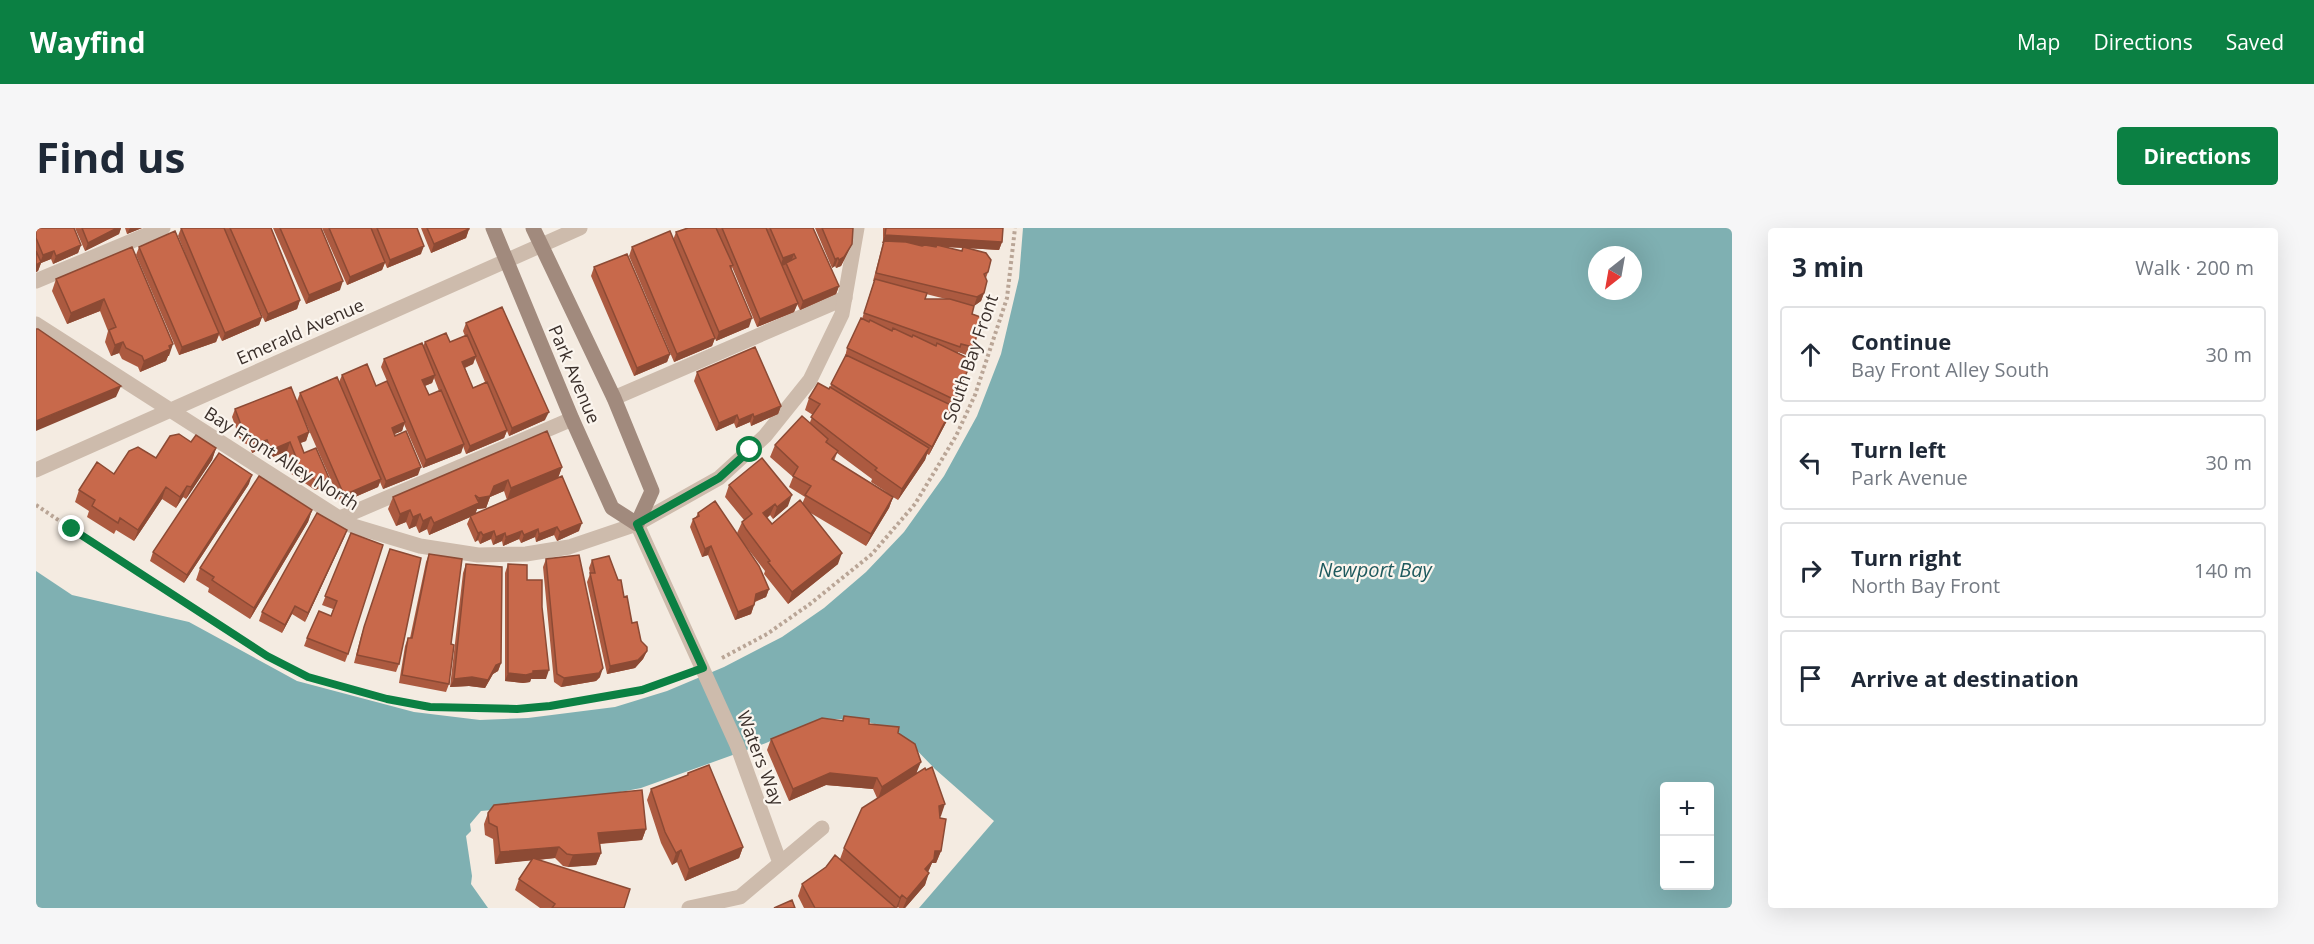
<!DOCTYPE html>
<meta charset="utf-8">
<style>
:root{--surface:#fff;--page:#f6f6f7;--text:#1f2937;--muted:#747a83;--line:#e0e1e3;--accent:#0b8043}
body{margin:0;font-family:"Open Sans",sans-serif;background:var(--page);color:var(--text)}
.controls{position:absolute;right:18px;bottom:18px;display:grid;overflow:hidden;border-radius:6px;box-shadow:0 6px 24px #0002}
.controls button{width:54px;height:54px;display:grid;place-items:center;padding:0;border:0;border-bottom:2px solid var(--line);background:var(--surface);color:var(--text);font:30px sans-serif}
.compass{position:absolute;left:1552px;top:18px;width:54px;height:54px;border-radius:50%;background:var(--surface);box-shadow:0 6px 24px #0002;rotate:211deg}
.stop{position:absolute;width:18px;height:18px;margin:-14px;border:4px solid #0b8043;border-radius:50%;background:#fff}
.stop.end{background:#0b8043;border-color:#fff;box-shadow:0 2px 6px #0008}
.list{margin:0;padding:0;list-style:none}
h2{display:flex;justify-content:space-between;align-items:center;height:78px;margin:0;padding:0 24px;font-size:26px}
h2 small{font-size:20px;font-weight:400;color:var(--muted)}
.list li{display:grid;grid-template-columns:39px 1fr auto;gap:18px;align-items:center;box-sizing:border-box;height:96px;margin:0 12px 12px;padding:0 12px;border:2px solid var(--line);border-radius:6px}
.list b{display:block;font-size:22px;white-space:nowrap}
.list p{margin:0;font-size:20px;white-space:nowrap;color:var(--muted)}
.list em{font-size:20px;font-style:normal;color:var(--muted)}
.icon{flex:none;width:33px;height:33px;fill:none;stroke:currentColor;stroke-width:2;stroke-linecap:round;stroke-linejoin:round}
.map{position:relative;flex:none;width:1696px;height:680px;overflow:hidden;border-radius:6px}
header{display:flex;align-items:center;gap:36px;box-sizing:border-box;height:84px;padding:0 30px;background:var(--accent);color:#fff}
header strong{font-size:28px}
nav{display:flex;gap:33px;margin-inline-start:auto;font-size:21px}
.intro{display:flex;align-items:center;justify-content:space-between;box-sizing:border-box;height:144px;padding:0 36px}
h1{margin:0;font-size:42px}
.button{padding:15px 27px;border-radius:6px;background:var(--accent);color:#fff;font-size:21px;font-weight:700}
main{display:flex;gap:36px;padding:0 36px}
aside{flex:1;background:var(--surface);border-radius:6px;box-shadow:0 6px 24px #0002}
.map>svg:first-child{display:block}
.water{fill:#7fb0b2;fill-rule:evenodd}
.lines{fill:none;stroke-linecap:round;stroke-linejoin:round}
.path{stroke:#b9a596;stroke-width:4;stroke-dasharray:3 3;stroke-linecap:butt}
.lane{stroke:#cdbbac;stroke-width:15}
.street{stroke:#cdbbac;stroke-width:15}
.secondary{stroke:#a18a7d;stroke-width:15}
.wall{fill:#ac5a40;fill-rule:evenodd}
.shaded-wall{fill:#8c4a34}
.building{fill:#c8694b;stroke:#8c4a34;stroke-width:1.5}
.route{stroke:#0b8043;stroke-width:8}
.labels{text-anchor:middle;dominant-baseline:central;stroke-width:4.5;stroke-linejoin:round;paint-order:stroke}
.street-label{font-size:18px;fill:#3b302b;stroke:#fbf5ee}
.water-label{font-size:20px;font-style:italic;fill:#1f5a5e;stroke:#fbf5ee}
</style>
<header>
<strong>Wayfind</strong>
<nav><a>Map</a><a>Directions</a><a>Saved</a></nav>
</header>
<div class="intro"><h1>Find us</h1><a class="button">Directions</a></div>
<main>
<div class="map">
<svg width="1696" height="680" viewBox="0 0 1696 680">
<rect width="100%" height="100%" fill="#f4ebe1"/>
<!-- water -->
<path class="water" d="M 987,0 L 1696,0 L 1696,680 L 883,680 L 958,593 L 899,541 L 871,512 L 851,500 L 829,493 L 801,491 L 773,496 L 730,515 L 605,560 L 549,571 L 485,577 L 461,576 L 456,582 L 445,583 L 434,596 L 435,603 L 430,608 L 436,648 L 435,656 L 452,680 L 0,680 L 0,343 L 36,367 L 153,394 L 261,453 L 378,484 L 444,492 L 492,490 L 579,479 L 631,463 L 688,439 L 746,409 L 788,380 L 830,344 L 868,304 L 908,248 L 941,188 L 965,126 L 983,50 ZM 1561,27 L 1597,27 L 1597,63 L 1561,63 ZM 1628,558 L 1674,558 L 1674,658 L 1628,658 Z"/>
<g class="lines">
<!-- path -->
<path class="path" d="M 0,277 C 58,316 116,355 175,392 C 206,413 238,437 273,449 C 392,492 525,491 643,448
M 686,430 L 731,406 L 774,376 L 836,326 L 879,276 L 920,208 L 939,167 L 971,70 L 979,0"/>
<!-- lane -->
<path class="lane" d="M 0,53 L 127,0
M 578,170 L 809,70
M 304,290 L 536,191"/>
<!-- street -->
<path class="street" d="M 0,96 L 314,297 L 384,318 L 442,327 L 490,326 L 533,319 L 601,296 L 683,250 L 729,208 L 774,152 L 806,86 L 821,0
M 0,242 L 544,0
M 601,296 L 701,517 L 744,635
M 653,680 L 704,669 L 786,600"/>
<!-- secondary -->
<path class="secondary" d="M 457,0 L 536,191 L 576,280 L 601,296 L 616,263 L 578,170 L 497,0"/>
</g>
<!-- wall -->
<path class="wall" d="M 0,0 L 45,17 L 42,25 L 17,36 L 15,31 L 5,35 L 2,43 L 0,44 Z
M 39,0 L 85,0 L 83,6 L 49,23 Z
M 89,0 L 106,0 L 91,6 Z
M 145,0 L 235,0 L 264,72 L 261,81 L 229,94 L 211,55 L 226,89 L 223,97 L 186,113 L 183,107 L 180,114 L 143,127 L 100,27 L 103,19 L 158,48 L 142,8 Z
M 237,0 L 285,0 L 304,62 L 270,76 Z
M 286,0 L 381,0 L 385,26 L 351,40 L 349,35 L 346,42 L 311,57 Z
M 385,0 L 433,0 L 433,1 L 430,10 L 395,25 Z
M 652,0 L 777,0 L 803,58 L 800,66 L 764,82 L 761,76 L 758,84 L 721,99 L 696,39 L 695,42 L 713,99 L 680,113 L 679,110 L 676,118 L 638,134 L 593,28 L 596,19 L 637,12 L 640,4 Z
M 779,0 L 817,0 L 812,24 L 805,38 L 800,40 L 799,38 L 796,40 Z
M 847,0 L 967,0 L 966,14 L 963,22 L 932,20 L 952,44 L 950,50 L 948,65 L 945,73 L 938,78 L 936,86 L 947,90 L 933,128 L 922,124 L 922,125 L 936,132 L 914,187 L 893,227 L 891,226 L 889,232 L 862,272 L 857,269 L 853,280 L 830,318 L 773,284 L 802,336 L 752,376 L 728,346 L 729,343 L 705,312 L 701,305 L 706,294 L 708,292 L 689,269 L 693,257 L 752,278 L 737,291 L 734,287 L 731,290 L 736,296 L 766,276 L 769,269 L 753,259 L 757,249 L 734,229 L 739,217 L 774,194 L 777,187 L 769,182 L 773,170 L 793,161 L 809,129 L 811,120 L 826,91 L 838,53 L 837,53 L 847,15 ZM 909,19 L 927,20 L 925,23 ZM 890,66 L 910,71 L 889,71 ZM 801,225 L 836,251 L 835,254 L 852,265 L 798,233 Z
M 96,19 L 133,128 L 132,128 L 130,133 L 104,144 L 102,139 L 86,131 L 83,125 L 75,128 L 69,114 L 72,103 L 64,83 L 31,96 L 16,63 L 20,51 Z
M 558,39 L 634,126 L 631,134 L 598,148 L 555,48 Z
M 430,95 L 509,192 L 473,208 L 471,203 L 468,210 L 430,226 L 427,218 L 425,225 L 387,240 L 368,196 L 366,203 L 359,206 L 382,247 L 347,261 L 344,254 L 342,259 L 305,275 L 264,182 L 273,204 L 270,213 L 264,215 L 268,225 L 290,258 L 279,262 L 248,241 L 251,233 L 254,231 L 251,223 L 232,231 L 228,220 L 216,225 L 213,217 L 205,214 L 196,189 L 199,181 L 261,173 L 264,165 L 303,154 L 306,147 L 340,158 L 351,153 L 345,139 L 348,131 L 387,118 L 389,114 L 414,114 L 429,108 L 427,103 ZM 439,130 L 449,154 L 437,160 L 429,140 L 437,136 ZM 398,150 L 403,163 L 393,167 L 389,158 L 396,155 Z
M 661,144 L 745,178 L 742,186 L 715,198 L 714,194 L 700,200 L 698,195 L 680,203 L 658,153 Z
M 155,214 L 180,220 L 176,232 L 150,271 L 147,269 L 140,280 L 126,271 L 98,313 L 80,302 L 78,306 L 51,289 L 53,283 L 39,274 L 43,262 Z
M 526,239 L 522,250 L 543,303 L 521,313 L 518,307 L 500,314 L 499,309 L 485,315 L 483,311 L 467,318 L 466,313 L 457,317 L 455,311 L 444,316 L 442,312 L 439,314 L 431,296 L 434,289 L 393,307 L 391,301 L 383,305 L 380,298 L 373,301 L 370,294 L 360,298 L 352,281 L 357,269 ZM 468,263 L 471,272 L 439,286 L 441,281 L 450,280 L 454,269 Z
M 213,256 L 148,355 L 114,333 L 117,324 Z
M 276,282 L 272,294 L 214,391 L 172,364 L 173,360 L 160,352 L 164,340 Z
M 662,285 L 733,361 L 730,369 L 719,374 L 715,386 L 699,392 L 672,327 L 666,329 L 654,299 L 657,291 L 660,289 Z
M 311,302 L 269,394 L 256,386 L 246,405 L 223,393 L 226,384 Z
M 315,305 L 312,426 L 309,434 L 268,418 L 271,410 L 295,388 L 297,381 L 286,377 Z
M 354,321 L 363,436 L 360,444 L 318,435 L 325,408 Z
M 393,326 L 415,416 L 413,456 L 410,464 L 363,455 L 369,418 L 372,410 L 374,410 L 390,334 Z
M 510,331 L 564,449 L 560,453 L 525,459 L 518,454 L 507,339 Z
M 556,332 L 582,352 L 588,369 L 596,395 L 611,423 L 607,431 L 599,440 L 571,446 L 551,354 L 554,346 L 553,340 Z
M 430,336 L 465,435 L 462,443 L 457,446 L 449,460 L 433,458 L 414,459 L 427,345 Z
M 472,336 L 491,352 L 506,379 L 510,451 L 495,451 L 494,454 L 487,455 L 469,453 L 469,345 Z
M 808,488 L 862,505 L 881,545 L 905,588 L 904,588 L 905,623 L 900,635 L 896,635 L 892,644 L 889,657 L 869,680 L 863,680 L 862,679 L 861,680 L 768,680 L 762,668 L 766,656 L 804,631 L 808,620 L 841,570 L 837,561 L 790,557 L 753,573 L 731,522 L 735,511 L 806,493 Z
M 652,545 L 707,619 L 703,630 L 649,653 L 641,634 L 636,637 L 625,615 L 611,572 L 615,561 L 651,548 Z
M 452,585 L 610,601 L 606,612 L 564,616 L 565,625 L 560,637 L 532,639 L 527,638 L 519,630 L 502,632 L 588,680 L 504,680 L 479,662 L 483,651 L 496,632 L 459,636 L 457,611 L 449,607 L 448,596 Z"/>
<!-- shaded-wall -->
<path class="shaded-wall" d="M 81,0 L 85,0 L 83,6 L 49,23 L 52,15 Z
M 94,0 L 106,0 L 91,6 Z
M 433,1 L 430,10 L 395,25 L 398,16 Z
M 849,7 L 966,14 L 963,22 L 846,15 Z
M 816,16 L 805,38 L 800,40 L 803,32 Z
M 45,17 L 42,25 L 17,36 L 20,28 Z
M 388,18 L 385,26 L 351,40 L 354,32 Z
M 18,23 L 15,31 L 5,35 L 2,43 L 0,44 L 0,37 L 4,35 L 7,27 Z
M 758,26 L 755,34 L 744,39 L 747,30 Z
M 802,30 L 799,38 L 796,40 L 799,31 Z
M 349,34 L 346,42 L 311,57 L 314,49 Z
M 307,53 L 304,62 L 270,76 L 273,67 Z
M 803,58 L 800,66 L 764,82 L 767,73 Z
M 948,65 L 945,73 L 938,78 L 941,69 Z
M 68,71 L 64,83 L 31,96 L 35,85 Z
M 264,72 L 261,81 L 229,94 L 232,86 Z
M 762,75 L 758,84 L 721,99 L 724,91 Z
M 226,89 L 223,97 L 186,113 L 189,105 Z
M 716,90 L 713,99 L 680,113 L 683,104 Z
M 183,105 L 180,114 L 143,127 L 146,119 Z
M 679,110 L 676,118 L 638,134 L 641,126 Z
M 87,114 L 83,125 L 75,128 L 79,117 Z
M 137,116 L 133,128 L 132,128 L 130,133 L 104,144 L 108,133 Z
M 634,126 L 631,134 L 598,148 L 601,140 Z
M 440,128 L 437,136 L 423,142 L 426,134 Z
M 936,132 L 914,187 L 893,227 L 896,219 L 917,179 Z
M 399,147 L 396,155 L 383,160 L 386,152 Z
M 85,158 L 80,169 L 0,203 L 0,193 Z
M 745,178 L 742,186 L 715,198 L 718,189 Z
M 513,184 L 509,192 L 473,208 L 476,200 Z
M 717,186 L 714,194 L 700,200 L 703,192 Z
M 701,187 L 698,195 L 680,203 L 683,195 Z
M 369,194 L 366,203 L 353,208 L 356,200 Z
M 471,202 L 468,210 L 430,226 L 434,218 Z
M 273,204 L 270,213 L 259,217 L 262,209 Z
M 231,212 L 228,220 L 216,225 L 219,216 Z
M 254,214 L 251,223 L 232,231 L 235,222 Z
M 428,216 L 425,225 L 387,240 L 390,232 Z
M 180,220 L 176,232 L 150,271 L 155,259 Z
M 893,220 L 889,232 L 862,272 L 866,261 Z
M 385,239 L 382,247 L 347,261 L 350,253 Z
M 526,239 L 522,250 L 471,272 L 475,260 Z
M 216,247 L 213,256 L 148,355 L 151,347 Z
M 293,250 L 290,258 L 279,262 L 282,254 Z
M 345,251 L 342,259 L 305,275 L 308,267 Z
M 472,252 L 468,263 L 454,269 L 450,280 L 441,281 L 439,287 L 393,307 L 398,295 L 440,276 L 443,270 L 458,258 Z
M 151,258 L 147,269 L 140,280 L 144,269 Z
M 130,259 L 126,271 L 98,313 L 102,302 Z
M 756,267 L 752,278 L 737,291 L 741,279 Z
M 857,269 L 853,280 L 830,318 L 835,306 Z
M 739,276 L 734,287 L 723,297 L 727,285 Z
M 276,282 L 272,294 L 214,391 L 218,380 Z
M 374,282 L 370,294 L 360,298 L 364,286 Z
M 384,286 L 380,298 L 373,301 L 377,289 Z
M 395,289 L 391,301 L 383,305 L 387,293 Z
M 546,295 L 543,303 L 521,313 L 524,304 Z
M 521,299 L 518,307 L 500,314 L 503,306 Z
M 502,301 L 499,309 L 485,315 L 488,307 Z
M 311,302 L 308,310 L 269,394 L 272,385 Z
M 458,303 L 455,311 L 444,316 L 447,307 Z
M 486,303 L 483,311 L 467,318 L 470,309 Z
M 445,304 L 442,312 L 439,314 L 442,305 Z
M 469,305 L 466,313 L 457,317 L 460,309 Z
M 675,318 L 672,327 L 666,329 L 669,321 Z
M 806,325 L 802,336 L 752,376 L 756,364 Z
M 733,361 L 730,369 L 717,374 L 720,366 Z
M 718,377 L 715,386 L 699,392 L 702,384 Z
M 259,378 L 256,386 L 246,405 L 249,397 Z
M 611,423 L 607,431 L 599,440 L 571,446 L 574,438 Z
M 465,435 L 462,443 L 457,446 L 449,460 L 433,458 L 414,459 L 418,451 L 460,437 Z
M 567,440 L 564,449 L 560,453 L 525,459 L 528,450 Z
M 513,442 L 510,451 L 495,451 L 494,454 L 487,455 L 469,453 L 472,445 L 497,443 Z
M 885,534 L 880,546 L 842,571 L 846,559 Z
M 794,545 L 841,550 L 837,561 L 790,557 L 753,573 L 757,561 Z
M 909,576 L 905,588 L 899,590 L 903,578 Z
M 610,601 L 606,612 L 558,616 L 562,605 Z
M 523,619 L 519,630 L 459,636 L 464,624 Z
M 707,619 L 703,630 L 649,653 L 653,641 Z
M 645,622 L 641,634 L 636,637 L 640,625 Z
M 899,623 L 905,623 L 900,635 L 896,635 L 893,642 L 884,653 L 889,641 Z
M 565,625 L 560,637 L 532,639 L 537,627 Z
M 893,645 L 889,657 L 869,680 L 867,680 L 871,671 Z
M 866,667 L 862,679 L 860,680 L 864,670 Z"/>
<!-- building -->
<path class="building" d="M 0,0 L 38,0 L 45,17 L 20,28 L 18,23 L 7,27 L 0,10 Z
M 46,0 L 81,0 L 52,15 Z
M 145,0 L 188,0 L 226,89 L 189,105 Z
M 194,0 L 235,0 L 264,72 L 232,86 Z
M 244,0 L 285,0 L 307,53 L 273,67 Z
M 293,0 L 335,0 L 349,34 L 314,49 Z
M 341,0 L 381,0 L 388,18 L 354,32 Z
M 391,0 L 433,0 L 433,1 L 398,16 Z
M 652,0 L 680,0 L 697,37 L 694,38 L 716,90 L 683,104 L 640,4 Z
M 686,0 L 730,0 L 762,75 L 724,91 Z
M 734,0 L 777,0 L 803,58 L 767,73 L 750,35 L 760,30 L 758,26 L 747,30 Z
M 786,0 L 817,0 L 816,16 L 808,29 L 803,32 L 802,30 L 799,31 Z
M 850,0 L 967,0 L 966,14 L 849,7 Z
M 139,3 L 183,105 L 146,119 L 103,19 Z
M 634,3 L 679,110 L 641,126 L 596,19 Z
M 848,13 L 870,14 L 886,18 L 889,17 L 900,19 L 901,17 L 926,23 L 927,19 L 950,25 L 955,32 L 952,44 L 948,46 L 951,53 L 948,65 L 941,69 L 840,45 Z
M 96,19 L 137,116 L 133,118 L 134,121 L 108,133 L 106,128 L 90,120 L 87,114 L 79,117 L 73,102 L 80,99 L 68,71 L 35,85 L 20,51 Z
M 0,23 L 5,34 L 0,37 Z
M 591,26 L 634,126 L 601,140 L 558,39 Z
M 839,51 L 891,65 L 889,71 L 914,71 L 938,78 L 936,86 L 947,90 L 937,119 L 925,116 L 924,119 L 828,85 Z
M 466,79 L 513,184 L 476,200 L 430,95 Z
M 825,90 L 833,94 L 834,92 L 856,103 L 857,100 L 876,109 L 877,107 L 900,118 L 901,115 L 936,132 L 919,172 L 811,120 Z
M 0,101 L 2,101 L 85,158 L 0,193 Z
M 410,105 L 414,114 L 431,107 L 440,128 L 426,134 L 437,160 L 451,154 L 471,202 L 434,218 L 389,114 Z
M 386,115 L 399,147 L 386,152 L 393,167 L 405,162 L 428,216 L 390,232 L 348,131 Z
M 719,119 L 745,178 L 718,189 L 717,186 L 703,192 L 701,187 L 683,195 L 661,144 Z
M 810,127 L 917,178 L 896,219 L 795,156 Z
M 331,136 L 340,158 L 351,153 L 369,194 L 356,200 L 359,208 L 370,203 L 385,239 L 350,253 L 306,147 Z
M 301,149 L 345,251 L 308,267 L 264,165 Z
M 782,155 L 793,161 L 794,159 L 893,220 L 866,261 L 839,242 L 841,240 L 775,189 L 784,176 L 773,170 Z
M 255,159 L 273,204 L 262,209 L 268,225 L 280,220 L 293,250 L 282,254 L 251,233 L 260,229 L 254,214 L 235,222 L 231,212 L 219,216 L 216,209 L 208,205 L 199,181 Z
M 766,188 L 792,211 L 790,214 L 802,223 L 796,231 L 857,269 L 835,306 L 769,267 L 775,258 L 757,248 L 762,239 L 739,217 Z
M 511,203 L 526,239 L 475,260 L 472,252 L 458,258 L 454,268 L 443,270 L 439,267 L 443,275 L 398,295 L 395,289 L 387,293 L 384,286 L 377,289 L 374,282 L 364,286 L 357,269 Z
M 143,206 L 155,214 L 160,207 L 180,220 L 155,259 L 151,258 L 144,269 L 130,259 L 102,302 L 84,290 L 82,295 L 56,278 L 59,272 L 43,262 L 61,234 L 78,246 L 93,223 L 102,219 L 120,230 L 134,208 Z
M 183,225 L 216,247 L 151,347 L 117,324 Z
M 726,230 L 756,267 L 741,279 L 739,276 L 727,285 L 736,296 L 764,272 L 806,325 L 756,364 L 732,334 L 734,333 L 710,301 L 706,294 L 716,286 L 693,257 Z
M 223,248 L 276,282 L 218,380 L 176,352 L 178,349 L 164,340 Z
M 526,248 L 546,295 L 524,304 L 521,299 L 503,306 L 502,301 L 488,307 L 486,303 L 470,309 L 469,305 L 460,309 L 458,303 L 447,307 L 445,304 L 442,305 L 434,288 Z
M 679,273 L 723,338 L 733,361 L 720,366 L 718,377 L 702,384 L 675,318 L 669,321 L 657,291 L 663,288 L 662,285 Z
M 281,285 L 311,302 L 272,385 L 259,378 L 249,397 L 226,384 Z
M 315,305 L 347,317 L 312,426 L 271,410 L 283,383 L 295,388 L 301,373 L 289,368 Z
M 354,321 L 385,330 L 363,436 L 321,427 L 328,399 Z
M 393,326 L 426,331 L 415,416 L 418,417 L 413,456 L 366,447 L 372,410 L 376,410 Z
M 543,327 L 567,440 L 563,445 L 528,450 L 521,446 L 510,331 Z
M 573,328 L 582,352 L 585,352 L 588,369 L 591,368 L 596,395 L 601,394 L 605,413 L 611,419 L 611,423 L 602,432 L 574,438 L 554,345 L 559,345 L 556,332 Z
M 430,336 L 466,339 L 465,435 L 460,437 L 452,452 L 436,449 L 418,451 Z
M 472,336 L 491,337 L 491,352 L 506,352 L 506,379 L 513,442 L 497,443 L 497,445 L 490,447 L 472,445 Z
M 808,488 L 833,491 L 833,496 L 863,499 L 862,505 L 879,516 L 885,534 L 846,559 L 841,550 L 794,545 L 757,561 L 735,511 L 786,490 L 807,493 Z
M 673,537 L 707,619 L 653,641 L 645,622 L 640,625 L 629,604 L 615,561 L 652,547 L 652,545 Z
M 896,539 L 909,576 L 903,578 L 904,590 L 910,591 L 905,623 L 899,623 L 898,631 L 889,641 L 893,645 L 871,671 L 866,667 L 864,670 L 808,620 L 826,580 L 889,540 L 890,542 Z
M 606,562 L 610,601 L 562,605 L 565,625 L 537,627 L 531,626 L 523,619 L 464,624 L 461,599 L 453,595 L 452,585 L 458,577 Z
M 799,627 L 860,680 L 779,680 L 766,656 L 790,639 Z
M 497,630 L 594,661 L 588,680 L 516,680 L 519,676 L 483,651 Z
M 756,672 L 759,680 L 738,680 Z"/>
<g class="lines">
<!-- route -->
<path class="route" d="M 36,301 L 231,428 L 272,449 L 351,471 L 394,479 L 481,481 L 514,478 L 606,462 L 667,440 L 601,296 L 683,250 L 714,222"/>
</g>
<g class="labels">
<!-- street labels -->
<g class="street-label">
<text transform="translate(264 103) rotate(-24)">Emerald Avenue</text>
<text transform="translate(934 130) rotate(-71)">South Bay Front</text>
<text transform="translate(539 146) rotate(67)">Park Avenue</text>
<text transform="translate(246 230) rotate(32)">Bay Front Alley North</text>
<text transform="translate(725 530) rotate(69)">Waters Way</text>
</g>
<!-- water labels -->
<g class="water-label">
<text x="1339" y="341">Newport Bay</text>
</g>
</g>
</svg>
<div class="controls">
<button>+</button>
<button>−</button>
</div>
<svg class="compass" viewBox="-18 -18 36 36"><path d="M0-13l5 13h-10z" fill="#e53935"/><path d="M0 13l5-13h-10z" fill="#747a83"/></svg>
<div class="stop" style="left:714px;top:222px"></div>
<div class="stop end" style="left:36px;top:301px"></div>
</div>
<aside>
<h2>3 min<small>Walk · 200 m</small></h2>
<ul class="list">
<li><svg class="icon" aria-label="ahead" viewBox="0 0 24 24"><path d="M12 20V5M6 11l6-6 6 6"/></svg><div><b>Continue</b><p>Bay Front Alley South</p></div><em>30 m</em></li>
<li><svg class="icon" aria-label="left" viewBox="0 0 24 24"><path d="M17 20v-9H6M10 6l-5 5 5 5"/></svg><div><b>Turn left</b><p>Park Avenue</p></div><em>30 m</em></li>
<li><svg class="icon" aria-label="right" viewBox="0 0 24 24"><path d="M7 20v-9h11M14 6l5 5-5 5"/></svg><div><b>Turn right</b><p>North Bay Front</p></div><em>140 m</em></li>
<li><svg class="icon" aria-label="arrive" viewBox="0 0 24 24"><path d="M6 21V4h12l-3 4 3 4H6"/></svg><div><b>Arrive at destination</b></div></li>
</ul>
</aside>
</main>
